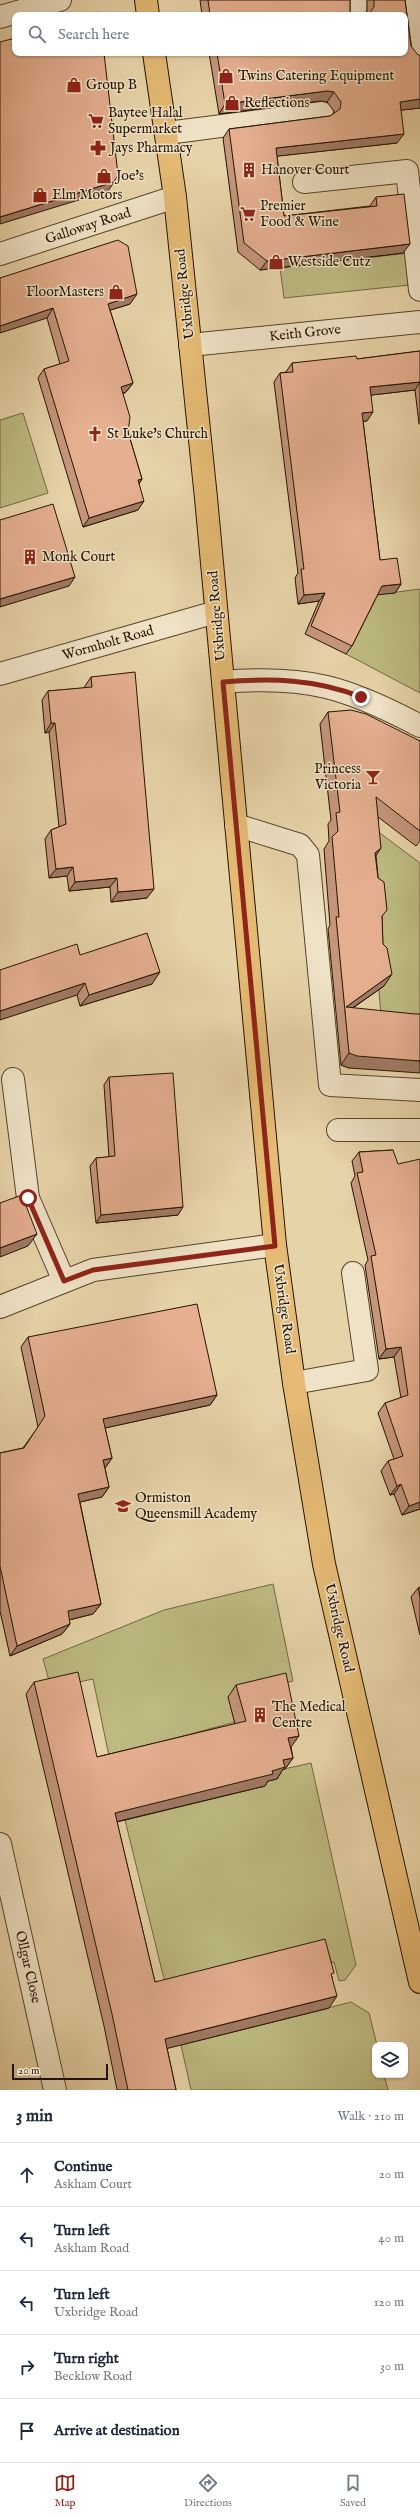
<!DOCTYPE html>
<meta charset="utf-8">
<style>
:root{--surface:#fff;--page:#f2f2f3;--text:#1f2937;--muted:#747a83;--line:#e0e1e3;--accent:#8f2418}
body{margin:0;font-family:"IM FELL English",serif;background:var(--page);color:var(--text)}
.controls{position:absolute;right:12px;bottom:12px;display:grid;overflow:hidden;border-radius:8px;box-shadow:0 1px 3px #0004}
.controls button{width:36px;height:36px;display:grid;place-items:center;padding:0;border:0;border-bottom:1px solid var(--line);background:var(--surface);color:var(--text);font:20px sans-serif}
.scale{position:absolute;left:12px;bottom:10px;width:96px;box-sizing:border-box;padding-left:4px;border:2px solid #261400;border-top:0;font-size:11px;line-height:14px;white-space:nowrap;color:#261400;-webkit-text-stroke:3px #efe2c6;paint-order:stroke}
.stop{position:absolute;width:12px;height:12px;margin:-9px;border:3px solid #8f2418;border-radius:50%;background:#fff}
.stop.end{background:#8f2418;border-color:#fff;box-shadow:0 1px 4px #0008}
.list{margin:0;padding:0;list-style:none}
h2{display:flex;justify-content:space-between;align-items:center;height:52px;margin:0;padding:0 16px;font-size:17px}
h2 small{font-size:13px;font-weight:400;color:var(--muted)}
.list li{display:grid;grid-template-columns:26px 1fr auto;gap:12px;align-items:center;box-sizing:border-box;height:64px;padding:0 16px;border-top:1px solid var(--line)}
.list b{display:block;font-size:15px;white-space:nowrap}
.list p{margin:0;font-size:13px;white-space:nowrap;color:var(--muted)}
.list em{font-size:13px;font-style:normal;color:var(--muted)}
.icon{flex:none;width:22px;height:22px;fill:none;stroke:currentColor;stroke-width:2;stroke-linecap:round;stroke-linejoin:round}
.map{position:relative;flex:none;width:420px;height:2090px;overflow:hidden}
.search{position:absolute;background:var(--surface);box-shadow:0 1px 3px #0004;left:12px;right:12px;top:12px;height:44px;display:flex;align-items:center;gap:10px;box-sizing:border-box;padding:0 14px;border-radius:8px;color:var(--muted);font-size:15px}
.sheet{height:372px;background:var(--surface)}
nav{display:flex;justify-content:space-around;align-items:center;box-sizing:border-box;height:56px;border-top:1px solid var(--line);background:var(--surface);font-size:11px;color:var(--muted)}
nav a{display:grid;justify-items:center;gap:2px}
nav .on{color:var(--accent)}
.map>svg:first-child{display:block}
.green{fill:#bdba82;stroke:#726741}
.lines{fill:none;stroke-linecap:round;stroke-linejoin:round}
.minor-casing{stroke:#56442a;stroke-width:24}
.major-casing{stroke:#261400;stroke-width:24}
.minor{stroke:#efe2c6;stroke-width:22}
.major{stroke:#e4ba74;stroke-width:22}
.wall{fill:#c5967c;stroke:#261400}
.shaded-wall{fill:#a07a65;stroke:#261400}
.building{fill:#e5af90;stroke:#261400}
.route{stroke:#8f2418;stroke-width:5}
.labels{text-anchor:middle;dominant-baseline:central;stroke-width:3;stroke-linejoin:round;paint-order:stroke}
.poi-label{font-size:14px;fill:#261400;stroke:#efe2c6;text-anchor:start}
.street-label{font-size:14px;fill:#261400;stroke:#efe2c6}
</style>
<div class="map">
<svg width="420" height="2090" viewBox="0 0 420 2090">
<rect width="100%" height="100%" fill="#e7d3a8"/>
<filter id="stains"><feTurbulence type="fractalNoise" baseFrequency=".005" numOctaves="4"/><feColorMatrix values="0 0 0 0 .2 0 0 0 0 .09 0 0 0 0 .02 0 0 0 .5 -.17"/></filter>
<radialGradient id="worn" r=".72"><stop offset=".6" stop-color="#630" stop-opacity="0"/><stop offset="1" stop-color="#630" stop-opacity=".3"/></radialGradient>
<!-- green -->
<path class="green" d="M 408,253 L 410,285 L 284,298 L 280,268 Z
M 23,413 L 48,493 L 0,508 L 0,420 Z
M 420,589 L 420,693 L 346,654 L 375,595 Z
M 365,822 L 420,863 L 420,1027 L 382,1027 Z
M 273,1584 L 293,1681 L 229,1697 L 235,1722 L 109,1756 L 93,1679 L 51,1688 L 43,1659 L 164,1610 Z
M 311,1763 L 356,1965 L 345,1980 L 339,1981 L 334,1962 L 166,1987 L 125,1820 L 275,1771 Z
M 351,2002 L 369,2013 L 377,2045 L 375,2045 L 375,2075 L 384,2075 L 388,2090 L 191,2090 L 181,2045 Z"/>
<g class="lines">
<defs>
<path id="minor" d="M 410,0 L 417,53
M 355,15 L 356,0
M 0,17 L 60,0
M 167,133 L 322,113
M 304,182 L 407,171 L 420,290
M 0,254 L 175,197
M 190,345 L 420,322
M 0,674 L 216,612
M 223,682 C 306,675 347,687 420,726
M 236,825 L 300,845 L 308,855 L 330,1085 L 420,1090
M 13,1079 L 28,1198 L 64,1281
M 338,1130 L 420,1130
M 0,1307 L 93,1270 L 275,1245
M 294,1383 L 367,1370 L 353,1273
M 0,1844 L 55,2090"/>
<path id="major" d="M 146,0 L 148,15
M 154,53 L 175,197 L 206,498 L 275,1245 L 294,1383 L 324,1564 L 420,1982"/>
</defs>
<!-- minor casing -->
<use href="#minor" class="minor-casing"/>
<!-- major casing -->
<use href="#major" class="major-casing"/>
<!-- minor -->
<use href="#minor" class="minor"/>
<!-- major -->
<use href="#major" class="major"/>
</g>
<!-- wall -->
<path class="wall" d="M 200,0 L 350,0 L 350,12 L 355,15 L 202,15 Z
M 367,0 L 405,0 L 420,108 L 401,110 L 397,143 L 277,156 L 284,216 L 370,206 L 376,197 L 403,253 L 260,270 L 238,252 L 223,138 L 229,129 L 330,116 L 334,113 L 334,111 L 327,102 L 320,101 L 219,114 L 209,53 L 405,53 L 405,15 L 367,15 Z
M 0,278 L 130,304 L 110,310 L 133,383 L 126,392 L 123,394 L 128,432 L 142,479 L 139,484 L 138,510 L 83,527 L 38,378 L 44,369 L 60,364 L 47,318 Z
M 420,351 L 420,424 L 419,424 L 415,390 L 371,395 L 367,421 L 363,421 L 380,560 L 401,584 L 395,593 L 378,594 L 352,646 L 346,654 L 305,634 L 319,601 L 298,604 L 295,578 L 298,573 L 274,382 L 280,373 L 286,372 L 292,363 L 357,359 Z
M 91,677 L 147,898 L 111,902 L 110,887 L 69,891 L 67,876 L 49,878 L 45,839 L 51,830 L 59,827 L 49,732 L 45,733 L 42,700 L 48,691 L 85,688 L 85,686 Z
M 328,712 L 420,741 L 420,841 L 416,846 L 378,817 L 376,856 L 382,918 L 384,986 L 353,1008 L 349,1068 L 341,1065 L 328,929 L 330,925 L 324,849 L 329,841 L 328,824 L 331,820 L 320,724 Z
M 80,955 L 152,984 L 80,1006 L 77,995 Z
M 109,1077 L 178,1215 L 96,1223 L 90,1166 L 96,1158 L 109,1157 L 104,1085 Z
M 393,1150 L 420,1509 L 402,1515 L 394,1494 L 390,1495 L 381,1471 L 388,1461 L 394,1459 L 378,1413 L 385,1403 L 401,1398 L 394,1357 L 379,1359 L 365,1265 L 368,1260 L 351,1183 L 355,1176 L 352,1161 L 359,1152 Z
M 28,1337 L 217,1395 L 210,1405 L 105,1428 L 112,1458 L 105,1468 L 109,1487 L 102,1497 L 80,1502 L 101,1604 L 93,1614 L 69,1620 L 70,1624 L 62,1634 L 10,1656 L 0,1611 L 0,1453 L 23,1448 L 38,1427 L 21,1347 Z
M 420,1587 L 420,1635 L 411,1597 L 418,1588 Z
M 34,1682 L 97,1757 L 235,1724 L 228,1697 L 236,1685 L 291,1747 L 293,1758 L 285,1769 L 283,1769 L 277,1779 L 268,1781 L 265,1786 L 117,1822 L 155,1982 L 332,1976 L 329,2008 L 167,2048 L 176,2090 L 117,2090 L 104,2026 L 26,1694 Z"/>
<!-- shaded-wall -->
<path class="shaded-wall" d="M 327,91 L 334,92 L 327,102 L 320,101 L 219,114 L 225,104 Z
M 420,99 L 420,108 L 394,111 L 400,102 Z
M 404,134 L 397,143 L 270,157 L 276,148 Z
M 114,182 L 108,191 L 0,224 L 0,217 Z
M 410,244 L 403,253 L 260,270 L 267,261 Z
M 137,294 L 130,304 L 101,313 L 108,304 Z
M 53,308 L 47,318 L 0,333 L 0,326 Z
M 420,382 L 415,390 L 364,396 L 370,387 Z
M 133,383 L 126,392 L 114,396 L 121,387 Z
M 373,412 L 367,421 L 356,422 L 362,413 Z
M 142,479 L 136,488 L 138,480 Z
M 144,501 L 138,510 L 83,527 L 89,518 Z
M 75,577 L 69,586 L 0,607 L 0,599 Z
M 401,584 L 395,593 L 376,595 L 382,586 Z
M 325,593 L 319,601 L 298,604 L 304,595 Z
M 51,723 L 55,723 L 49,732 L 45,733 Z
M 381,848 L 373,860 L 375,853 Z
M 73,867 L 67,876 L 49,878 L 56,869 Z
M 117,878 L 110,887 L 69,891 L 75,882 Z
M 154,889 L 147,898 L 111,902 L 118,892 Z
M 160,972 L 152,984 L 80,1006 L 89,995 Z
M 392,974 L 384,986 L 345,1013 L 346,1007 Z
M 85,983 L 77,995 L 0,1020 L 0,1011 Z
M 349,1053 L 420,1061 L 420,1073 L 349,1068 L 341,1065 Z
M 183,1207 L 178,1215 L 96,1223 L 101,1215 Z
M 37,1234 L 28,1246 L 0,1257 L 0,1248 Z
M 401,1347 L 394,1357 L 379,1359 L 386,1349 Z
M 217,1395 L 210,1405 L 96,1430 L 103,1419 Z
M 112,1458 L 105,1468 L 103,1460 Z
M 401,1484 L 394,1494 L 390,1495 L 397,1486 Z
M 109,1487 L 102,1497 L 71,1504 L 78,1494 Z
M 420,1502 L 420,1509 L 402,1515 L 409,1506 Z
M 101,1604 L 93,1614 L 60,1622 L 68,1611 Z
M 70,1624 L 62,1634 L 10,1656 L 17,1646 Z
M 299,1736 L 291,1747 L 280,1750 L 288,1738 Z
M 293,1758 L 285,1769 L 283,1769 L 277,1779 L 268,1781 L 265,1786 L 107,1824 L 115,1813 L 272,1771 L 283,1760 Z
M 337,1996 L 329,2008 L 157,2051 L 165,2039 Z"/>
<!-- building -->
<path class="building" d="M 208,0 L 350,0 L 350,12 L 355,15 L 210,15 Z
M 374,0 L 405,0 L 411,46 L 418,55 L 420,55 L 420,99 L 400,102 L 404,134 L 276,148 L 284,216 L 377,206 L 376,197 L 404,194 L 410,244 L 267,261 L 244,243 L 229,129 L 330,116 L 340,109 L 341,102 L 334,92 L 327,91 L 225,104 L 217,53 L 405,53 L 405,15 L 368,15 L 374,7 Z
M 99,12 L 99,15 L 90,15 Z
M 15,38 L 15,53 L 104,53 L 118,175 L 114,182 L 0,217 L 0,42 Z
M 118,240 L 128,246 L 137,294 L 108,304 L 133,383 L 121,387 L 130,417 L 128,432 L 142,479 L 138,480 L 144,501 L 89,518 L 44,369 L 69,361 L 53,308 L 0,326 L 0,278 Z
M 420,351 L 420,382 L 370,387 L 373,412 L 362,413 L 380,560 L 397,558 L 401,584 L 382,586 L 352,646 L 311,626 L 325,593 L 304,595 L 301,569 L 304,569 L 280,373 L 293,372 L 292,363 L 356,356 L 357,359 Z
M 53,504 L 75,577 L 0,599 L 0,520 Z
M 135,672 L 154,889 L 118,892 L 117,878 L 75,882 L 73,867 L 56,869 L 51,830 L 66,824 L 55,723 L 51,723 L 48,691 L 92,687 L 91,677 Z
M 351,710 L 366,714 L 420,741 L 420,831 L 376,797 L 381,848 L 375,853 L 378,878 L 384,882 L 387,910 L 382,916 L 383,944 L 387,948 L 392,974 L 346,1007 L 415,1014 L 420,1014 L 420,1061 L 357,1056 L 349,1053 L 336,917 L 339,917 L 332,837 L 338,831 L 336,813 L 340,812 L 328,712 Z
M 147,933 L 160,972 L 89,995 L 85,983 L 0,1011 L 0,970 L 77,944 L 80,955 Z
M 173,1073 L 183,1207 L 101,1215 L 96,1158 L 115,1156 L 109,1077 Z
M 393,1150 L 398,1164 L 420,1159 L 420,1502 L 409,1506 L 401,1484 L 397,1486 L 388,1461 L 403,1456 L 385,1403 L 408,1395 L 401,1347 L 386,1349 L 371,1256 L 376,1255 L 357,1173 L 363,1172 L 359,1152 Z
M 22,1195 L 37,1234 L 0,1248 L 0,1203 Z
M 197,1304 L 217,1395 L 103,1419 L 112,1458 L 103,1460 L 109,1487 L 78,1494 L 101,1604 L 68,1611 L 70,1624 L 17,1646 L 0,1566 L 0,1453 L 24,1448 L 45,1416 L 28,1337 Z
M 420,1587 L 420,1597 L 418,1588 Z
M 78,1672 L 97,1757 L 246,1721 L 236,1685 L 286,1673 L 299,1736 L 288,1738 L 293,1758 L 283,1760 L 285,1767 L 272,1771 L 273,1774 L 115,1813 L 155,1982 L 325,1939 L 334,1973 L 331,1974 L 337,1996 L 165,2039 L 176,2090 L 128,2090 L 112,2014 L 34,1682 Z"/>
<g class="lines">
<!-- route -->
<path class="route" d="M 28,1198 L 64,1281 L 93,1270 L 275,1246 L 223,682 C 271,678 316,679 361,697"/>
</g>
<!-- icons -->
<defs>
<symbol id="shop-bare" viewBox="-9 -9 18 18"><path d="M-5-2.5h2.3a2.7 3.5 0 0 1 5.4 0H5L5.5 6h-11ZM-1.5-2.5h3a1.5 2.3 0 0 0-3 0Z" fill="#8f2418" stroke="#efe2c6" stroke-width="2.5" paint-order="stroke"/></symbol>
<symbol id="supermarket-bare" viewBox="-9 -9 18 18"><path d="M-6-5.5h2.5l.6 2H6L4.5 2H-2.5L-4.4-4H-6ZM-1.5 3.2a1.3 1.3 0 1 0 .1 0ZM3 3.2a1.3 1.3 0 1 0 .1 0Z" fill="#8f2418" stroke="#efe2c6" stroke-width="2.5" paint-order="stroke"/></symbol>
<symbol id="pharmacy-bare" viewBox="-9 -9 18 18"><path d="M-2-6h4v4h4v4h-4v4h-4v-4h-4v-4h4Z" fill="#8f2418" stroke="#efe2c6" stroke-width="2.5" paint-order="stroke"/></symbol>
<symbol id="building-bare" viewBox="-9 -9 18 18"><path d="M-4-6H4V6H1V3H-1V6H-4ZM-2.5-4.3h1.7v1.8h-1.7ZM.8-4.3h1.7v1.8H.8ZM-2.5-1h1.7V.8h-1.7ZM.8-1h1.7V.8H.8Z" fill="#8f2418" stroke="#efe2c6" stroke-width="2.5" paint-order="stroke"/></symbol>
<symbol id="church-bare" viewBox="-9 -9 18 18"><path d="M-1.2-6h2.4v3.5h3.3v2.4h-3.3V6h-2.4V-.1h-3.3v-2.4h3.3Z" fill="#8f2418" stroke="#efe2c6" stroke-width="2.5" paint-order="stroke"/></symbol>
<symbol id="bar-bare" viewBox="-9 -9 18 18"><path d="M-6-5H6L.8 .8V4.5H3.5V6h-7V4.5H-.8V.8Z" fill="#8f2418" stroke="#efe2c6" stroke-width="2.5" paint-order="stroke"/></symbol>
<symbol id="school-bare" viewBox="-9 -9 18 18"><path d="M0-5L7-2L0 1L-7-2ZM-4 1L0 2.5L4 1V4Q0 6-4 4Z" fill="#8f2418" stroke="#efe2c6" stroke-width="2.5" paint-order="stroke"/></symbol>
</defs>
<g fill-rule="evenodd">
<use href="#shop-bare" x="215" y="65" width="22" height="22"/>
<use href="#shop-bare" x="63" y="74" width="22" height="22"/>
<use href="#shop-bare" x="221" y="92" width="22" height="22"/>
<use href="#supermarket-bare" x="85" y="110" width="22" height="22"/>
<use href="#pharmacy-bare" x="87" y="137" width="22" height="22"/>
<use href="#building-bare" x="238" y="159" width="22" height="22"/>
<use href="#shop-bare" x="93" y="165" width="22" height="22"/>
<use href="#shop-bare" x="29" y="184" width="22" height="22"/>
<use href="#supermarket-bare" x="237" y="203" width="22" height="22"/>
<use href="#shop-bare" x="265" y="251" width="22" height="22"/>
<use href="#shop-bare" x="105" y="281" width="22" height="22"/>
<use href="#church-bare" x="84" y="423" width="22" height="22"/>
<use href="#building-bare" x="19" y="546" width="22" height="22"/>
<use href="#bar-bare" x="362" y="766" width="22" height="22"/>
<use href="#school-bare" x="112" y="1495" width="22" height="22"/>
<use href="#building-bare" x="249" y="1704" width="22" height="22"/>
</g>
<g class="labels">
<!-- poi labels -->
<g class="poi-label">
<text x="238" y="76">Twins Catering Equipment</text>
<text x="86" y="85">Group B</text>
<text x="244" y="103">Reflections</text>
<text x="108" y="113">Baytee Halal<tspan x="108" dy="16">Supermarket</tspan></text>
<text x="110" y="148">Jays Pharmacy</text>
<text x="261" y="170">Hanover Court</text>
<text x="116" y="176">Joe's</text>
<text x="52" y="195">Elm Motors</text>
<text x="260" y="206">Premier<tspan x="260" dy="16">Food &amp; Wine</tspan></text>
<text x="288" y="262">Westside Cutz</text>
<text x="104" y="292" text-anchor="end">FloorMasters</text>
<text x="107" y="434">St Luke's Church</text>
<text x="42" y="557">Monk Court</text>
<text x="361" y="769" text-anchor="end">Princess<tspan x="361" dy="16">Victoria</tspan></text>
<text x="135" y="1498">Ormiston<tspan x="135" dy="16">Queensmill Academy</tspan></text>
<text x="272" y="1707">The Medical<tspan x="272" dy="16">Centre</tspan></text>
</g>
<!-- street labels -->
<g class="street-label">
<text transform="translate(88 226) rotate(-18)">Galloway Road</text>
<text transform="translate(185 294) rotate(-96)">Uxbridge Road</text>
<text transform="translate(305 333) rotate(-6)">Keith Grove</text>
<text transform="translate(217 616) rotate(-95)">Uxbridge Road</text>
<text transform="translate(108 643) rotate(-16)">Wormholt Road</text>
<text transform="translate(284 1309) rotate(82)">Uxbridge Road</text>
<text transform="translate(339 1628) rotate(77)">Uxbridge Road</text>
<text transform="translate(28 1967) rotate(77)">Ollgar Close</text>
</g>
</g>
<rect width="100%" height="100%" filter="url(#stains)"/>
<rect width="100%" height="100%" fill="url(#worn)"/>
</svg>
<div class="controls">
<button><svg class="icon" aria-label="layers" viewBox="0 0 24 24"><path d="M12 4l9 5-9 5-9-5zM3 14l9 5 9-5"/></svg></button>
</div>
<div class="scale">20 m</div>
<div class="stop" style="left:28px;top:1198px"></div>
<div class="stop end" style="left:361px;top:697px"></div>
<div class="search"><svg class="icon" aria-label="search" viewBox="0 0 24 24"><circle cx="10" cy="10" r="6"/><path d="M15 15l6 6"/></svg>Search here</div>
</div>
<section class="sheet">
<h2>3 min<small>Walk · 210 m</small></h2>
<ul class="list">
<li><svg class="icon" aria-label="ahead" viewBox="0 0 24 24"><path d="M12 20V5M6 11l6-6 6 6"/></svg><div><b>Continue</b><p>Askham Court</p></div><em>20 m</em></li>
<li><svg class="icon" aria-label="left" viewBox="0 0 24 24"><path d="M17 20v-9H6M10 6l-5 5 5 5"/></svg><div><b>Turn left</b><p>Askham Road</p></div><em>40 m</em></li>
<li><svg class="icon" aria-label="left" viewBox="0 0 24 24"><path d="M17 20v-9H6M10 6l-5 5 5 5"/></svg><div><b>Turn left</b><p>Uxbridge Road</p></div><em>120 m</em></li>
<li><svg class="icon" aria-label="right" viewBox="0 0 24 24"><path d="M7 20v-9h11M14 6l5 5-5 5"/></svg><div><b>Turn right</b><p>Becklow Road</p></div><em>30 m</em></li>
<li><svg class="icon" aria-label="arrive" viewBox="0 0 24 24"><path d="M6 21V4h12l-3 4 3 4H6"/></svg><div><b>Arrive at destination</b></div></li>
</ul>
</section>
<nav>
<a class="on"><svg class="icon" aria-label="map" viewBox="0 0 24 24"><path d="M3 6l6-2 6 2 6-2v14l-6 2-6-2-6 2zM9 4v14M15 6v14"/></svg>Map</a>
<a><svg class="icon" aria-label="directions" viewBox="0 0 24 24"><path d="M12 3l9 9-9 9-9-9zM9 14v-3h6M13 9l2 2-2 2"/></svg>Directions</a>
<a><svg class="icon" aria-label="saved" viewBox="0 0 24 24"><path d="M7 4h10v16l-5-4-5 4z"/></svg>Saved</a>
</nav>
